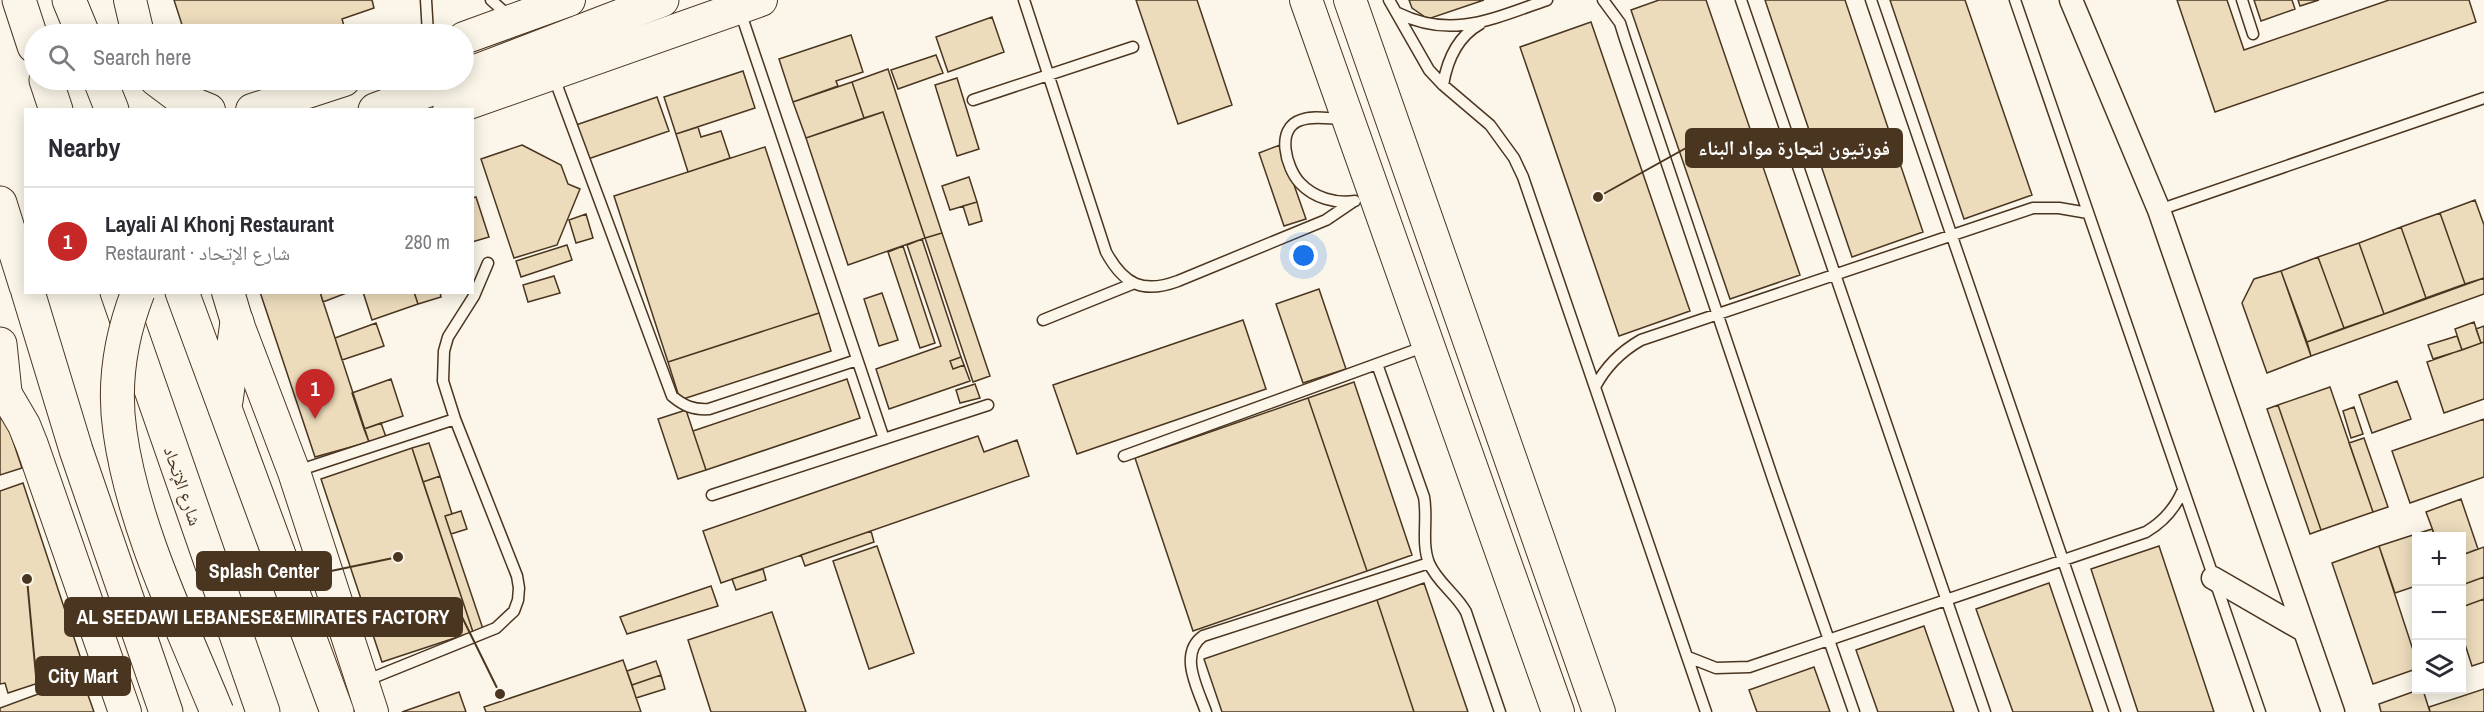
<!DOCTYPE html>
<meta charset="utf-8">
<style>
:root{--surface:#fff;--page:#f2f2f3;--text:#2b2b33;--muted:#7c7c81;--line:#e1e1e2;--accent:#c62828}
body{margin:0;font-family:"Archivo Narrow","Noto Naskh Arabic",sans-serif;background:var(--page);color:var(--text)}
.controls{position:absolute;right:18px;bottom:18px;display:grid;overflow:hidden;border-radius:0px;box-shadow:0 3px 15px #0003}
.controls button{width:54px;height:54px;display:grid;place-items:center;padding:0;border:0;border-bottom:2px solid var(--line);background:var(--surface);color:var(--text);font:30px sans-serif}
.you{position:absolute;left:1304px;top:256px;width:21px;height:21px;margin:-15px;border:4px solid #fff;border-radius:50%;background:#1a73e8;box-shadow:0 0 0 9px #1a73e833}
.badge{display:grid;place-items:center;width:39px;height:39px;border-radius:50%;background:var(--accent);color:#fff;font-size:20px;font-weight:700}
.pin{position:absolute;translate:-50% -50px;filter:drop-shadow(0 2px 3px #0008)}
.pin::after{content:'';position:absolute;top:32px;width:21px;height:18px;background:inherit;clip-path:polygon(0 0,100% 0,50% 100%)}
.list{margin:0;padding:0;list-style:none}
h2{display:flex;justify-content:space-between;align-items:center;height:78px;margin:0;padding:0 24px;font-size:26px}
h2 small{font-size:20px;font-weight:400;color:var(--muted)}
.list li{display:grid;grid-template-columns:39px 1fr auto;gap:18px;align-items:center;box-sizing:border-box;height:108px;padding:0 24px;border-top:2px solid var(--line)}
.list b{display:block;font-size:22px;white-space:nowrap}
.list p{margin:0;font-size:20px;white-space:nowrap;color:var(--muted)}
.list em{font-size:20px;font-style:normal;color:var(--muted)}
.icon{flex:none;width:33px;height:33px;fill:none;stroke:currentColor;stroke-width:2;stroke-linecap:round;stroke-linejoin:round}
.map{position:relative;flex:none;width:2484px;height:712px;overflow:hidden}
.search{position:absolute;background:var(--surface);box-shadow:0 3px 15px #0003;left:24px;top:24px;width:450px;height:66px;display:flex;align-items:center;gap:15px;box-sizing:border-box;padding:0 21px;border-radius:33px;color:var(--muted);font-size:22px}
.panel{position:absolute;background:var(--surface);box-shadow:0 3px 15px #0003;left:24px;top:108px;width:450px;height:186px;border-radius:0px}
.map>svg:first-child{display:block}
.building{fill:#ecdcbc;stroke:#4a3520;stroke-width:1.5}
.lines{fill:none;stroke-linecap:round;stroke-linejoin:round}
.lane-casing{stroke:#4a3520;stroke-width:13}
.street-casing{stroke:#4a3520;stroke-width:25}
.secondary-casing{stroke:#4a3520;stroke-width:34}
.primary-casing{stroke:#4a3520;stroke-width:35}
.highway-casing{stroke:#4a3520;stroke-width:35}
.lane{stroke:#fbf6e9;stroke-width:10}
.street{stroke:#fbf6e9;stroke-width:22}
.secondary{stroke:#fbf6e9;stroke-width:32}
.primary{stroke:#fbf6e9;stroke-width:33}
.highway{stroke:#fbf6e9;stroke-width:33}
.highway-bridge-casing{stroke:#4a3520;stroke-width:35;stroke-linecap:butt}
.highway-bridge{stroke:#fbf6e9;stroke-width:33}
.labels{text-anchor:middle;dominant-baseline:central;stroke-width:4.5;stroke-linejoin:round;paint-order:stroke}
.street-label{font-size:18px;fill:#4a3520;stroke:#fbf6e9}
.leader{fill:none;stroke:#4a3520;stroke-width:2}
.callout-dot{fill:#4a3520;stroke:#fbf6e9;stroke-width:2}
.callout{fill:#4a3520;stroke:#4a3520;stroke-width:2}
.callout-label{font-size:20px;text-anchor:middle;font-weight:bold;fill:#fff}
</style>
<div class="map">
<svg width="2484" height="712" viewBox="0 0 2484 712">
<rect width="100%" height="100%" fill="#fbf6e9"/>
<!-- building -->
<path class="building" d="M 174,0 L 372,0 L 374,8 L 342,19 L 346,33 L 342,34 L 185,34 Z
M 1136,0 L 1197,0 L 1232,105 L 1178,124 Z
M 1409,0 L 1484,0 L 1428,19 L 1412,8 Z
M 1659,0 L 1706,0 L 1800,275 L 1730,299 L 1631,10 Z
M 1765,0 L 1845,0 L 1923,232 L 1852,257 Z
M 1890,0 L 1965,0 L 2032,195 L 1964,219 Z
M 2177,0 L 2227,0 L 2244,50 L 2389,0 L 2469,0 L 2476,22 L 2215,112 Z
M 2254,0 L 2292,0 L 2295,9 L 2261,21 Z
M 2298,0 L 2319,0 L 2300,6 Z
M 992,17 L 1004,52 L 948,72 L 936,37 Z
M 1591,22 L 1690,311 L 1619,336 L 1520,47 Z
M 851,35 L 863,72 L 836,81 L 838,86 L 793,102 L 779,59 Z
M 936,55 L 943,73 L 898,89 L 891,70 Z
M 888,69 L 942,233 L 925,238 L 883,112 L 864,118 L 852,82 Z
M 743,71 L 755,108 L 676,134 L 664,97 Z
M 957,78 L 979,149 L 957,156 L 935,85 Z
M 852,82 L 864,118 L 806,138 L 793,102 Z
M 657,97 L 669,131 L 588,159 L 576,125 Z
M 883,112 L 925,238 L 848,265 L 806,138 Z
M 698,127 L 701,137 L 721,131 L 730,158 L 688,172 L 676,134 Z
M 522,145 L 561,165 L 568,184 L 580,189 L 557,245 L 514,258 L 481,159 Z
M 1280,145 L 1306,219 L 1284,226 L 1259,153 Z
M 765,147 L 819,313 L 668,362 L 614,196 Z
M 969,177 L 977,202 L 950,210 L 942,186 Z
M 476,197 L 489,237 L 472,242 L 472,198 Z
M 2475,200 L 2484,225 L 2484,278 L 2465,284 L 2440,213 Z
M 977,202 L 982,221 L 969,225 L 963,206 Z
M 2440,213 L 2465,284 L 2426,298 L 2401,227 Z
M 586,214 L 593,238 L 576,243 L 569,220 Z
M 2401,227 L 2426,298 L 2384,314 L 2359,243 Z
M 942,233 L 990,376 L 973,382 L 925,238 Z
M 922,239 L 961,357 L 950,361 L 953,369 L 964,365 L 970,381 L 889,409 L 876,369 L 941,346 L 907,245 Z
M 2359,243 L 2384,314 L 2344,328 L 2318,257 Z
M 567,245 L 572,260 L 521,277 L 516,261 Z
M 903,246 L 935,343 L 920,348 L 888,252 Z
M 2318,257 L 2344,328 L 2307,342 L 2281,271 Z
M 2281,271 L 2311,356 L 2267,373 L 2242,303 L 2254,279 Z
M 554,276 L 560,293 L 528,302 L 523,285 Z
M 2484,278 L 2484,294 L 2311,356 L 2307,342 Z
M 1319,289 L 1346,369 L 1303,383 L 1276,304 Z
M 260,292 L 320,292 L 369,442 L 315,457 Z
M 320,292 L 349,292 L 323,302 Z
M 363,292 L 414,292 L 418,304 L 372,320 Z
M 414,292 L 440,292 L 441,297 L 418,304 Z
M 882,293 L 898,340 L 879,346 L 864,299 Z
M 819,313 L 831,351 L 680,400 L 668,362 Z
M 1243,320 L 1266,389 L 1077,454 L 1053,385 Z
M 2474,322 L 2481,343 L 2462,350 L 2455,329 Z
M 376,323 L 384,346 L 342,360 L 335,338 Z
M 2484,326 L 2484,342 L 2481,343 L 2476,329 Z
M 2457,336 L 2462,350 L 2433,359 L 2428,345 Z
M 2484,342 L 2484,399 L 2444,413 L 2427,362 Z
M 961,357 L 964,365 L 953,369 L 950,361 Z
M 391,379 L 403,416 L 364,429 L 352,393 Z
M 847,379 L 860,418 L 706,470 L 693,431 Z
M 2397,381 L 2411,419 L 2372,433 L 2359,395 Z
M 1354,382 L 1412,555 L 1367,571 L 1308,398 Z
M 975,384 L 980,398 L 960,403 L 956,390 Z
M 2330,387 L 2373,512 L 2321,530 L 2278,405 Z
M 1308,398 L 1367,571 L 1193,631 L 1135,458 Z
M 0,402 L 22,468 L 0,475 Z
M 2278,405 L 2321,530 L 2310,534 L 2267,409 Z
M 2354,407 L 2363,434 L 2351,438 L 2343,411 Z
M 686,410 L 706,470 L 678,479 L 658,419 Z
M 2484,419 L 2484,477 L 2410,503 L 2392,451 Z
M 381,423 L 386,437 L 369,442 L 364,429 Z
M 978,436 L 984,452 L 1017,440 L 1029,476 L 721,583 L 703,531 Z
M 2364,438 L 2388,507 L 2373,512 L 2349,443 Z
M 429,443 L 440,476 L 423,482 L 412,448 Z
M 412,448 L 473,632 L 382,662 L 321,479 Z
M 440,476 L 452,514 L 445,516 L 483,629 L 473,632 L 423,482 Z
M 23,483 L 84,668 L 8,693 L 5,683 L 0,684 L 0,491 Z
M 2461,499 L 2478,549 L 2462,555 L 2462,536 L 2435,536 L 2426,512 Z
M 461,511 L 467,529 L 451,534 L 445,516 Z
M 2432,529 L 2435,536 L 2416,536 L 2416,547 L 2413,535 Z
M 871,531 L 874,542 L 805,566 L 801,555 Z
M 2413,535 L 2416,547 L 2416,586 L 2395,593 L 2379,546 Z
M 877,546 L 914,653 L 869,669 L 833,561 Z
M 2159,546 L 2214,712 L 2138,712 L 2091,569 Z
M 2379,546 L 2416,659 L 2416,669 L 2373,684 L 2332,563 Z
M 2484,547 L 2484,577 L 2462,585 L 2462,555 Z
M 763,569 L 766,580 L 736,590 L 732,579 Z
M 2484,577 L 2484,599 L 2462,607 L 2462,585 Z
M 1424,583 L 1468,712 L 1414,712 L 1377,600 Z
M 2049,583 L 2093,712 L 2013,712 L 1976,609 Z
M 711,586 L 718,606 L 627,634 L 620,617 Z
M 2484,599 L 2484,662 L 2472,666 L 2462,635 L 2462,607 Z
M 1377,600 L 1414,712 L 1222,712 L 1204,659 Z
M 772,612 L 806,712 L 711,712 L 688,640 Z
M 1924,626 L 1954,712 L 1878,712 L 1856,650 Z
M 623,660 L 641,712 L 486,712 L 484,707 Z
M 656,661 L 661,675 L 632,685 L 627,671 Z
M 1814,667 L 1830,712 L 1757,712 L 1749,690 Z
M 661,675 L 665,689 L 636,698 L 632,685 Z
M 82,678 L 94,712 L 0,712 L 0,708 Z
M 2484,689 L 2484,712 L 2430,712 L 2429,707 Z
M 2418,690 L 2423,690 L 2430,712 L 2381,712 L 2379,704 Z
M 459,692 L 466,712 L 402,712 Z"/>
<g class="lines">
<defs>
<path id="lane" d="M 426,0 L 428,34
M 491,0 L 509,16
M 1024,0 L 1106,252 C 1124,285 1143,294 1178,281 L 1326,220 L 1354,201
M 1389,0 L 1429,70 L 1443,85 L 1490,125 L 1514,158 L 1523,177 L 1706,712
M 1603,0 L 1620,23 L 1625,39 L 1774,482 L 1854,712
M 1741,0 L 1985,712
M 1871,0 L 2115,712
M 2015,0 L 2260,712
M 2242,0 L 2253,34
M 740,11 L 884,439
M 1398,13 C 1452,40 1494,18 1547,0
M 553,75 L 672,396 C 684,406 693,410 709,409 L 857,360
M 1443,85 C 1447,61 1457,37 1480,24
M 973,100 L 1133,47
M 1343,119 C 1330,119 1314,115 1301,120 C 1275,128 1286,168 1300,183 C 1314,198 1336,204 1355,201
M 2159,210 L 2484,98
M 1043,320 L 1132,284
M 1377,364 L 1424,497 C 1428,518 1421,543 1429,563 C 1437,582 1456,594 1466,612 L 1500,712
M 1595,387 C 1606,366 1620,352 1641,340 L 2033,208 L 2059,208 L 2088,213
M 1124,456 L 1426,346
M 297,471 L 455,419
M 712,495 L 988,405
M 1688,657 L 1716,668 L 1749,667 L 2146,532 C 2163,522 2174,510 2182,492
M 365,681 L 496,628 L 514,611 L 518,600 L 519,588 L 517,576 L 455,419 L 443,381 L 444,351 L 448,337 L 474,296 L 488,263
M 88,688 L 112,679
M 1206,712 C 1198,689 1178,654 1203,636 L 1429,563"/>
<path id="street" d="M 2071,0 L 2159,210 L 2333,712
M 2213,578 L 2305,631"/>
<path id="secondary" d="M 130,0 L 138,34
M 1306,0 L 1558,712
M 1350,0 L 1599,712
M 464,38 L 569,0
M 156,80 L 180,98 L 209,110
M 252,110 L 344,80
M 449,110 L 761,0
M 228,292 L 237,322 L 294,472 L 372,712
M 0,384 L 24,425 L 32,445 L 125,712"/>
<path id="primary" d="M 69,0 L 83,34
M 100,80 L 112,110
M 182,292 L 337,712
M 226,401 L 237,322"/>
<path id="highway" d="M 19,0 L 34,46
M 464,76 L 662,0
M 46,80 L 56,110
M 375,110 L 455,80
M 0,203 L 26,286
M 28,292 L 76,450 L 166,712
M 117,292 L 263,712
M 0,344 L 5,392"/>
</defs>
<!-- lane casing -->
<use href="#lane" class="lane-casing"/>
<!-- street casing -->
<use href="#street" class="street-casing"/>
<!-- secondary casing -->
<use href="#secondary" class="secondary-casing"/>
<!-- primary casing -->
<use href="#primary" class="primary-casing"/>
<!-- highway casing -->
<use href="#highway" class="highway-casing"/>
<!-- lane -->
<use href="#lane" class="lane"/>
<!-- street -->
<use href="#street" class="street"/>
<!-- secondary -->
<use href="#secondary" class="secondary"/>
<!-- primary -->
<use href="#primary" class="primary"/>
<!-- highway -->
<use href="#highway" class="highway"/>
<defs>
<path id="highway-bridge" d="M 138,292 C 121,336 113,385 120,432 C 133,526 181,624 217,712"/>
</defs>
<!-- highway-bridge casing -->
<use href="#highway-bridge" class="highway-bridge-casing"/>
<!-- highway-bridge -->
<use href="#highway-bridge" class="highway-bridge"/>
</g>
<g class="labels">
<!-- street labels -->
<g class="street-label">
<text transform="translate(183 486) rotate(71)">شارع الإتحاد</text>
</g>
</g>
<!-- callouts -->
<path class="leader" d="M1598 197L1686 148M398 557L331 571M500 694L462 617M27 579L36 676"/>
<g class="callout-dot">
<circle cx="1598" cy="197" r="6"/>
<circle cx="398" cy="557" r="6"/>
<circle cx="500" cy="694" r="6"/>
<circle cx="27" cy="579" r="6"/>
</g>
<g class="callout">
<rect x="1686" y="129" width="216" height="38" rx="6"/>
<rect x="197" y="552" width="134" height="38" rx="6"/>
<rect x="65" y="598" width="397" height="38" rx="6"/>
<rect x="36" y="657" width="94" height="38" rx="6"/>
</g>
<g class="callout-label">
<text x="1794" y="155">فورتيون لتجارة مواد البناء</text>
<text x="264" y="578">Splash Center</text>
<text x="263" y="624">AL SEEDAWI LEBANESE&amp;EMIRATES FACTORY</text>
<text x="83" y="683">City Mart</text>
</g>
</svg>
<div class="controls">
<button>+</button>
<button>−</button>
<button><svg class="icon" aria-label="layers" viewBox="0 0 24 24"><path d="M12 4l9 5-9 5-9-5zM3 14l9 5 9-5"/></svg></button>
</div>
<div class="you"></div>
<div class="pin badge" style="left:315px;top:419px">1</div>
<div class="search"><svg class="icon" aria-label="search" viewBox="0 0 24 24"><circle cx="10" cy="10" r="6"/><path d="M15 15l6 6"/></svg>Search here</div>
<section class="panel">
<h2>Nearby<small></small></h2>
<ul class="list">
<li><span class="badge">1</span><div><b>Layali Al Khonj Restaurant</b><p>Restaurant · شارع الإتحاد</p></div><em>280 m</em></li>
</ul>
</section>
</div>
